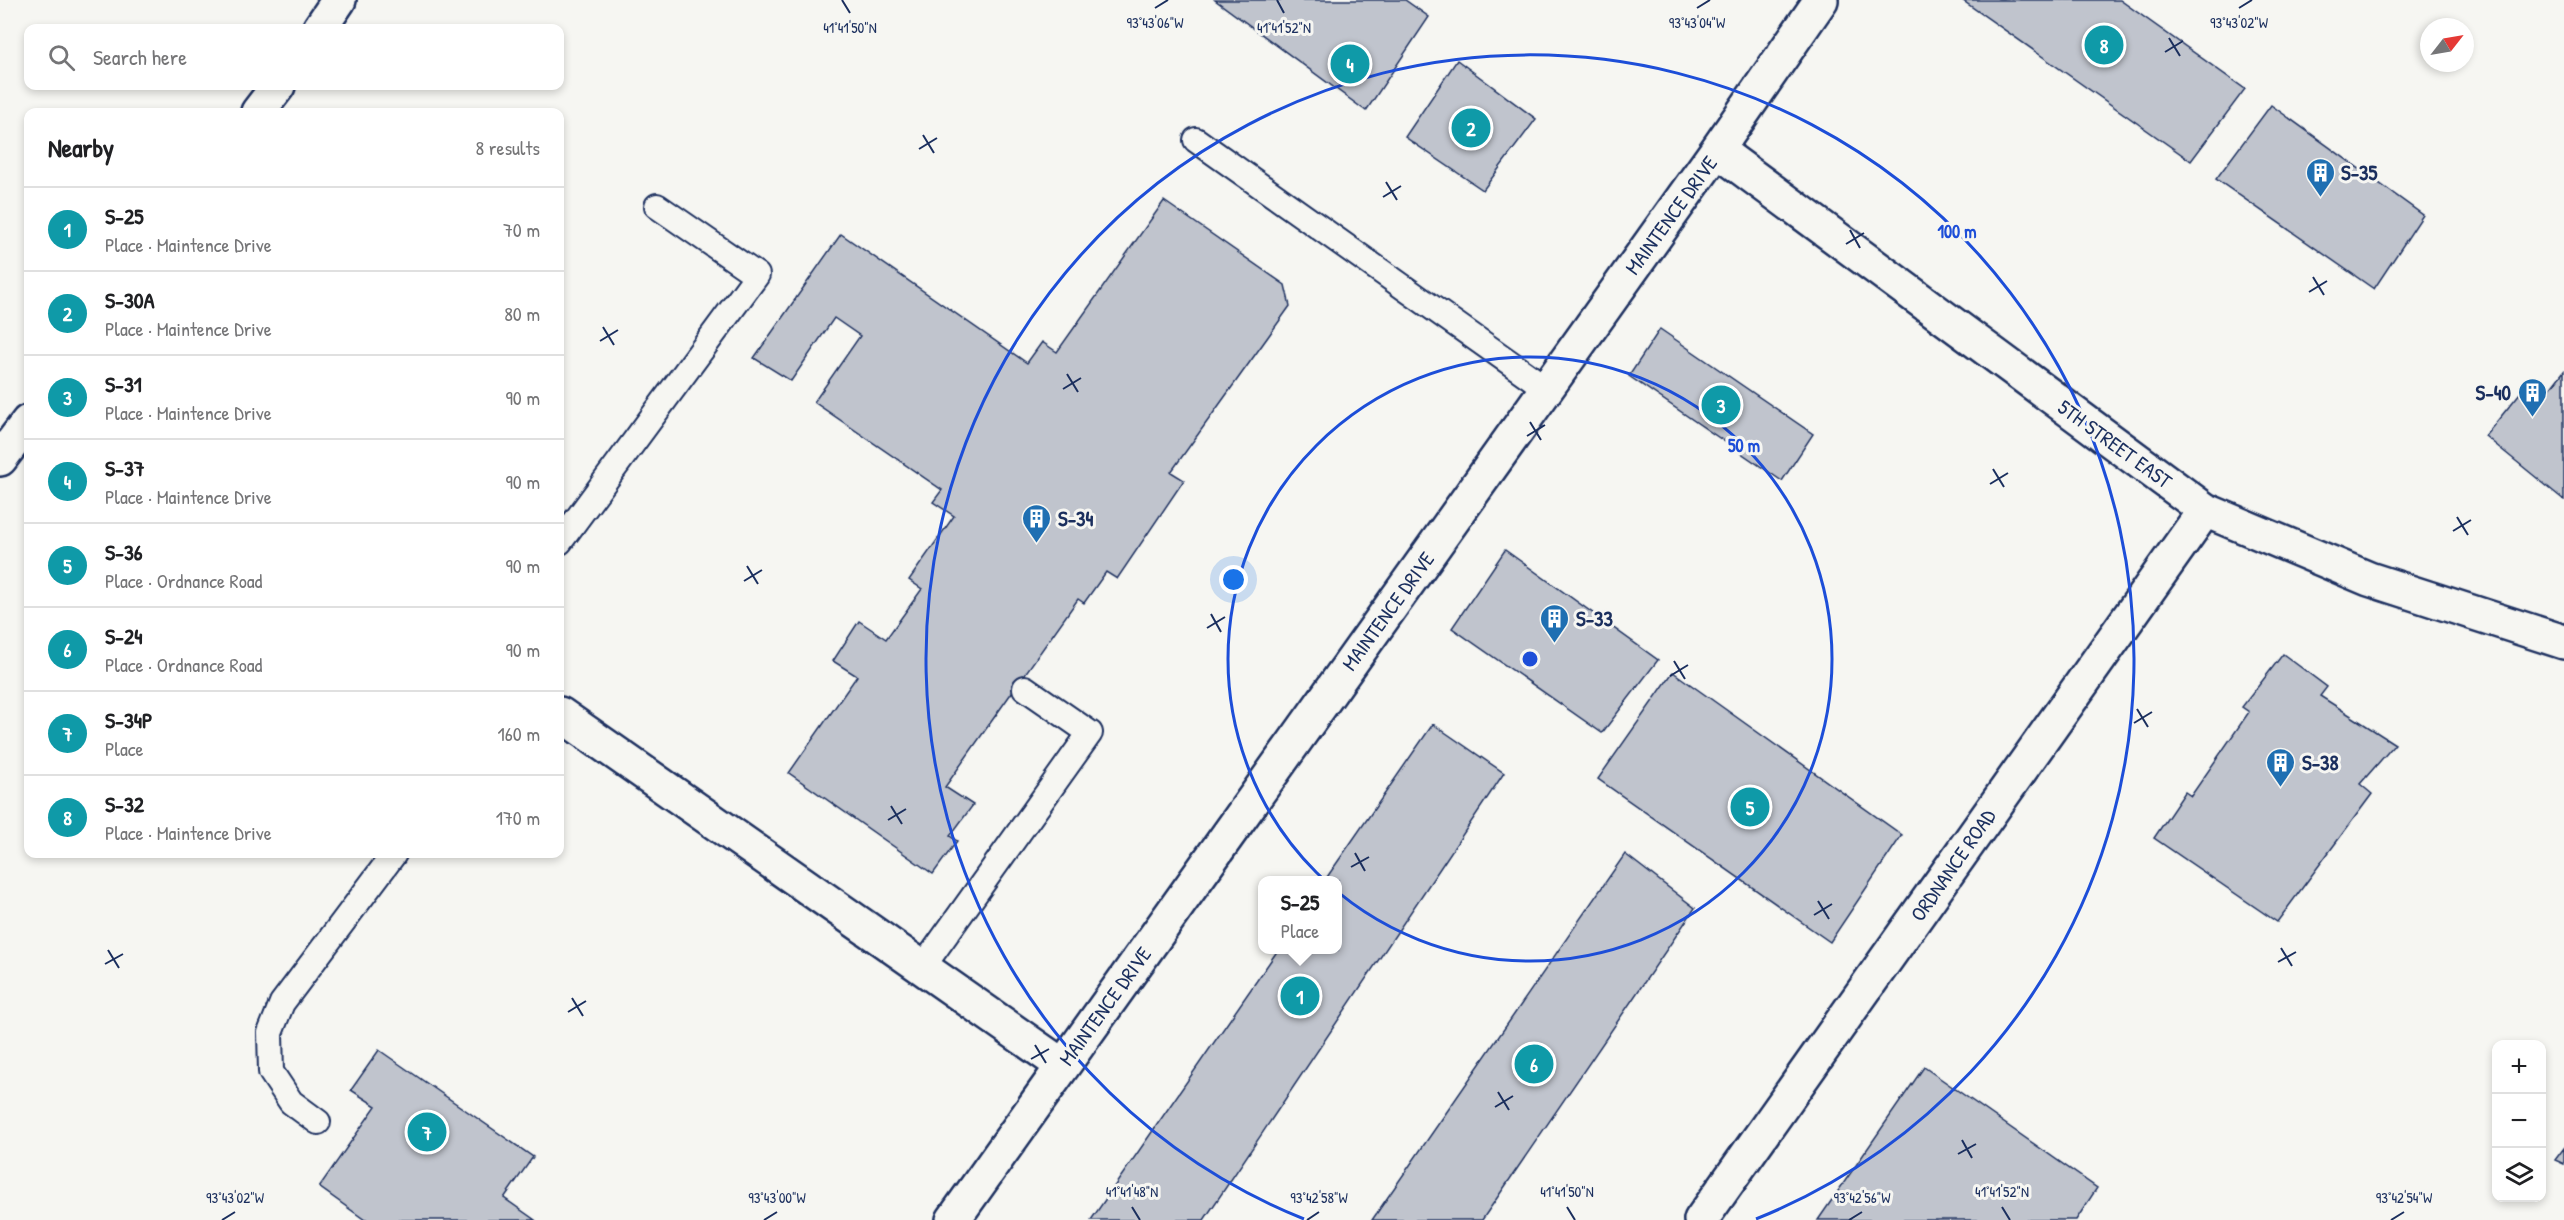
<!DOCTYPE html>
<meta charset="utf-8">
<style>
:root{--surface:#fff;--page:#f6f6f6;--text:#202124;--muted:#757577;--line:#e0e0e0;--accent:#7c3aed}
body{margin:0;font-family:"Patrick Hand",sans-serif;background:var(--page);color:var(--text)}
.controls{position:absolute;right:18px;bottom:18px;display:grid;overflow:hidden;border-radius:12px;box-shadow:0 3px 9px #0003}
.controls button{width:54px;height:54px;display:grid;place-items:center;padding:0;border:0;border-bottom:2px solid var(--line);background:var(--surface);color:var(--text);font:30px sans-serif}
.compass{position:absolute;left:2420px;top:18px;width:54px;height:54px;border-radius:50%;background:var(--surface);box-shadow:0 3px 9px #0003;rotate:59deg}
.you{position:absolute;left:1234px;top:580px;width:21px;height:21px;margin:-15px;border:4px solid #fff;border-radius:50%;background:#1a73e8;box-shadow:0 0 0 9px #1a73e833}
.badge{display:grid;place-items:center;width:39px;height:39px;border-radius:50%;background:var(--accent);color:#fff;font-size:20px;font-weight:700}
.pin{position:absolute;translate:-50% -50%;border:3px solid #fff;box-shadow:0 2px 6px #0006}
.popup{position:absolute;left:1258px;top:876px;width:84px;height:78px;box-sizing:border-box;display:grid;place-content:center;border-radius:12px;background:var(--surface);filter:drop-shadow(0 2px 4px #0005);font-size:20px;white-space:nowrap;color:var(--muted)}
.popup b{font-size:22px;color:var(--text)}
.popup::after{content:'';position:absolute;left:50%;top:100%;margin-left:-12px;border:12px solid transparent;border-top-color:var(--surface)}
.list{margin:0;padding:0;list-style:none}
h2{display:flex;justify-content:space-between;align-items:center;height:78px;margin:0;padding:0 24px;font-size:26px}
h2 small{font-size:20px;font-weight:400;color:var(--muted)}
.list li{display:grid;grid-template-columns:39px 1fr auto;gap:18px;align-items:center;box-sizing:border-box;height:84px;padding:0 24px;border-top:2px solid var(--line)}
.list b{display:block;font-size:22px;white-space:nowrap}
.list p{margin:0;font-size:20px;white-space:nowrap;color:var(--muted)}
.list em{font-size:20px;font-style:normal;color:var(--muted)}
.icon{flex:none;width:33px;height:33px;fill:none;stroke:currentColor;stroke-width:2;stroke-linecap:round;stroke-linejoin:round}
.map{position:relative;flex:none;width:2564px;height:1220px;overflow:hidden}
.search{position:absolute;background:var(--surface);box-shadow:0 3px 9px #0003;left:24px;top:24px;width:540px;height:66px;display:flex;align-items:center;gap:15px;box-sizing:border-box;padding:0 21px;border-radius:12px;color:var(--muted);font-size:22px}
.panel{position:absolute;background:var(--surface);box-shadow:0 3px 9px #0003;left:24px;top:108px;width:540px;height:750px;border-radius:12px}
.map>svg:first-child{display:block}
.building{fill:#c0c4cd;stroke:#1b2f5e;stroke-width:1.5}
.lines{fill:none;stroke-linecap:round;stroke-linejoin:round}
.lane-casing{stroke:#1b2f5e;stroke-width:28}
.street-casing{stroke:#1b2f5e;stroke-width:38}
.lane{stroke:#f6f6f2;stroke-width:24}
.street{stroke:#f6f6f2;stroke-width:33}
.ticks{fill:none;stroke:#1b2f5e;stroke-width:2}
.ring{fill:none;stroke:#1d4ed8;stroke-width:3}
.labels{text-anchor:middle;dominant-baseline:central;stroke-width:6;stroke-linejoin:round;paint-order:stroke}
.poi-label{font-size:21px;font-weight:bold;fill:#1b2f5e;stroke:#f6f6f2;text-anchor:start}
.street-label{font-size:21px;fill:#1b2f5e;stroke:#f6f6f2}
.ticks-label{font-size:15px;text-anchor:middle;fill:#1b2f5e;stroke:#f6f6f2;stroke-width:6;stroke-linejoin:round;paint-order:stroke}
.centre{fill:#1d4ed8;stroke:#f6f6f2;stroke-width:3}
.ring-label{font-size:18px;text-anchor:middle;font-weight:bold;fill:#1d4ed8;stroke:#f6f6f2;stroke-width:6;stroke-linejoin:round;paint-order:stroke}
</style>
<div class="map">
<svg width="2564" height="1220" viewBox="0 0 2564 1220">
<rect width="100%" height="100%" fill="#f6f6f2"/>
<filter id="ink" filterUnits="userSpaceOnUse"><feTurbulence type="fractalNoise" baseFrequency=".0167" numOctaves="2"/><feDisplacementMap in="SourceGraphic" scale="12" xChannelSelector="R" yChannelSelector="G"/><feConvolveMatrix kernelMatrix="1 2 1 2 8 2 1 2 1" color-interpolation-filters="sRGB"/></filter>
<g filter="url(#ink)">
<!-- building -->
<path class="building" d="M 1215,0 L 1405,0 L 1429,17 L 1366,111 Z
M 1962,0 L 2120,0 L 2245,89 L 2191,161 Z
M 1457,60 L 1536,119 L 1483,190 L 1405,137 Z
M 2271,105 L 2423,215 L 2374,289 L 2216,179 Z
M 1164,201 L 1285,285 L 1290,306 L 1171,472 L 1184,480 L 1117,579 L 1106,572 L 1084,603 L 1078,599 L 945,787 L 973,805 L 950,836 L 957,841 L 933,874 L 789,773 L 857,676 L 833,661 L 859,621 L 886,639 L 922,589 L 909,580 L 954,516 L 933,502 L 942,490 L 814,402 L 860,336 L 834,318 L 791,381 L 754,358 L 841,234 L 1027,363 L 1042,342 L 1057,352 Z
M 1660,329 L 1813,434 L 1782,481 L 1629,376 Z
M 2564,371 L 2564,500 L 2485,436 L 2525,387 L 2543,398 Z
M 1505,550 L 1658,660 L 1602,733 L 1452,628 Z
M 2283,654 L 2327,687 L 2320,696 L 2395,744 L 2360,784 L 2372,794 L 2277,922 L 2154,838 L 2185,792 L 2191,796 L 2249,712 L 2242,707 Z
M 1673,672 L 1902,835 L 1830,942 L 1598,779 Z
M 1433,724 L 1504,773 L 1204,1220 L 1091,1220 L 1278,950 L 1338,950 L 1338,880 L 1325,880 Z
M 1625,854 L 1695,908 L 1482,1220 L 1372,1220 Z
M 379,1050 L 533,1157 L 504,1198 L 535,1220 L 365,1220 L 319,1187 L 376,1106 L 351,1090 Z
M 1924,1067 L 2097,1188 L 2076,1220 L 1818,1220 Z
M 2564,1148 L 2564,1164 L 2555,1160 Z"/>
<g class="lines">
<defs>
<path id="lane" d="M 1196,140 L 1547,389
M 560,542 L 757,275 L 657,206
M 922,968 L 1090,733 L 1025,688
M 318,1122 L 291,1102 L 271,1072 L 270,1033 L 282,1003 L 394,854"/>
<path id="street" d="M 320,28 L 339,0
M 258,112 L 278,86
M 1717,150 L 2205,510 L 2369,579 L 2564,642
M 0,459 L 28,422
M 560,714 L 1063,1066
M 953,1220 L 1717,150 L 1821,0
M 1701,1220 L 2205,510"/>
</defs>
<!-- lane casing -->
<use href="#lane" class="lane-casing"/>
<!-- street casing -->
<use href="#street" class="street-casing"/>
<!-- lane -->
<use href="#lane" class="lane"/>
<!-- street -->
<use href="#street" class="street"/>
</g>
</g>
<!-- ticks -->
<path class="ticks" d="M 842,0 L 850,13M 1277,0 L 1284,13M 1155,8 L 1168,0M 1697,8 L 1710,0M 2239,8 L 2252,0M 2169,38 L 2180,56M 2165,52 L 2183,41M 923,135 L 934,153M 919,149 L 937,138M 1386,182 L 1397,200M 1383,197 L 1401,186M 1850,230 L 1860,248M 1846,244 L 1864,233M 2313,277 L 2324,295M 2309,292 L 2327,281M 603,327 L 614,345M 600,341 L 618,330M 1067,374 L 1078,392M 1063,389 L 1081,378M 1530,422 L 1541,440M 1527,436 L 1545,425M 1993,469 L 2004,487M 1990,484 L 2008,473M 2457,517 L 2468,535M 2453,531 L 2471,520M 747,566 L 758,584M 744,581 L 762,570M 1211,614 L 1221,632M 1207,628 L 1225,617M 1674,661 L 1685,679M 1670,676 L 1688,665M 2137,709 L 2148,727M 2134,723 L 2152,712M 891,806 L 902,824M 888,820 L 906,809M 1355,853 L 1365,871M 1351,867 L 1369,857M 1818,901 L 1829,919M 1814,915 L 1832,904M 2281,948 L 2292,966M 108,950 L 119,968M 2278,962 L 2296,952M 105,964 L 123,954M 572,998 L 583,1016M 568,1012 L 586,1001M 1035,1045 L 1046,1063M 1031,1059 L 1049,1049M 1498,1092 L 1509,1110M 1495,1107 L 1513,1096M 1962,1140 L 1972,1158M 1958,1154 L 1976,1144M 1132,1207 L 1140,1220M 1567,1207 L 1575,1220M 2002,1207 L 2010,1220M 222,1220 L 235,1212M 764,1220 L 777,1212M 1307,1220 L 1319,1212M 1849,1220 L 1862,1212M 2391,1220 L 2404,1212"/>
<!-- distance rings -->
<g class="ring">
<circle cx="1530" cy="659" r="302"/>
<path d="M1304 1219A604 604 0 1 1 1756 1219"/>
</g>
<!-- icons -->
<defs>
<symbol id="building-pin" viewBox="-11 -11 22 30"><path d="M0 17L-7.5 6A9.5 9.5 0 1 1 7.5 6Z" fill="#1f6fb2" stroke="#f6f6f2"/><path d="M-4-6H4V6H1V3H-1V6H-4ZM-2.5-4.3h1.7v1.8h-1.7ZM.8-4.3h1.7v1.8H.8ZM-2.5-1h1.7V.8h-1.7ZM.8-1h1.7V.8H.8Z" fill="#fff"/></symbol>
</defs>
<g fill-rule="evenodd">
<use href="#building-pin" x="2304" y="156" width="33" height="45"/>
<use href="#building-pin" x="2516" y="376" width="33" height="45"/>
<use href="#building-pin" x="1020" y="502" width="33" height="45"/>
<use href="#building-pin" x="1538" y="602" width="33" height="45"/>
<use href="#building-pin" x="2264" y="746" width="33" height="45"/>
</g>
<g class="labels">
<!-- poi labels -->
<g class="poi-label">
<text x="2341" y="172">S-35</text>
<text x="2511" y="392" text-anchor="end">S-40</text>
<text x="1058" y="518">S-34</text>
<text x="1576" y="618">S-33</text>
<text x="2302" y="762">S-38</text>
</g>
<!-- street labels -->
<g class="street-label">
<text transform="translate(1671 215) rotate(-54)">MAINTENCE DRIVE</text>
<text transform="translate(2115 444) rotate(36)">5TH STREET EAST</text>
<text transform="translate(1388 611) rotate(-54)">MAINTENCE DRIVE</text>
<text transform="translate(1953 865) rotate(-55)">ORDNANCE ROAD</text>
<text transform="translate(1105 1006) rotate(-54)">MAINTENCE DRIVE</text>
</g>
</g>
<g class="ticks-label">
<text x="1155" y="28">93°43'06"W</text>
<text x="1697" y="28">93°43'04"W</text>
<text x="2239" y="28">93°43'02"W</text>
<text x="850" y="33">41°41'50"N</text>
<text x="1284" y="33">41°41'52"N</text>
<text x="1132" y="1197">41°41'48"N</text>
<text x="1567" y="1197">41°41'50"N</text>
<text x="2002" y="1197">41°41'52"N</text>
<text x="235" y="1203">93°43'02"W</text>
<text x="777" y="1203">93°43'00"W</text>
<text x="1319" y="1203">93°42'58"W</text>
<text x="1862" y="1203">93°42'56"W</text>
<text x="2404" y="1203">93°42'54"W</text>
</g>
<circle cx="1530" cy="659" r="9" class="centre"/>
<g class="ring-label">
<text x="1957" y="238">100 m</text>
<text x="1744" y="452">50 m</text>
</g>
</svg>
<div class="controls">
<button>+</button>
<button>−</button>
<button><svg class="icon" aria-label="layers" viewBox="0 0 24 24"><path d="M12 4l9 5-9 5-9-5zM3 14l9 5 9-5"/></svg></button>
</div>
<svg class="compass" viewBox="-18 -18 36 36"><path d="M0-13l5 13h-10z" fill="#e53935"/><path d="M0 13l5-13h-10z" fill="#757577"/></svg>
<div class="you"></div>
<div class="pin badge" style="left:1300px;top:996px;background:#0f9aa8">1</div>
<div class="popup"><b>S-25</b>Place</div>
<div class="pin badge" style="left:1471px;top:128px;background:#0f9aa8">2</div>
<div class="pin badge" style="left:1721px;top:405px;background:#0f9aa8">3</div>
<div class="pin badge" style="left:1350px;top:64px;background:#0f9aa8">4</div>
<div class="pin badge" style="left:1750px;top:807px;background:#0f9aa8">5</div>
<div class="pin badge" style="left:1534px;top:1064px;background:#0f9aa8">6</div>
<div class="pin badge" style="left:427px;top:1132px;background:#0f9aa8">7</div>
<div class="pin badge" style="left:2104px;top:45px;background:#0f9aa8">8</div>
<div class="search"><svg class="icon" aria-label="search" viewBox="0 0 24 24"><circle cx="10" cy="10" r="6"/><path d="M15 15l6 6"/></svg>Search here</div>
<section class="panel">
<h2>Nearby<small>8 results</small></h2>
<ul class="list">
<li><span class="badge" style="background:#0f9aa8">1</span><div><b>S-25</b><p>Place · Maintence Drive</p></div><em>70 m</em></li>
<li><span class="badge" style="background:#0f9aa8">2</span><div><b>S-30A</b><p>Place · Maintence Drive</p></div><em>80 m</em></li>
<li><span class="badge" style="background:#0f9aa8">3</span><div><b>S-31</b><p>Place · Maintence Drive</p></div><em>90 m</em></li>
<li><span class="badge" style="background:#0f9aa8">4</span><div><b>S-37</b><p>Place · Maintence Drive</p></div><em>90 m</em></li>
<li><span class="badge" style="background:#0f9aa8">5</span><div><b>S-36</b><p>Place · Ordnance Road</p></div><em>90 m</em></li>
<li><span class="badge" style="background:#0f9aa8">6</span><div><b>S-24</b><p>Place · Ordnance Road</p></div><em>90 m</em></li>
<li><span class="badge" style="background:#0f9aa8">7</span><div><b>S-34P</b><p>Place</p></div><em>160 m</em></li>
<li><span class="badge" style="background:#0f9aa8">8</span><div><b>S-32</b><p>Place · Maintence Drive</p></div><em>170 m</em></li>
</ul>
</section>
</div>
